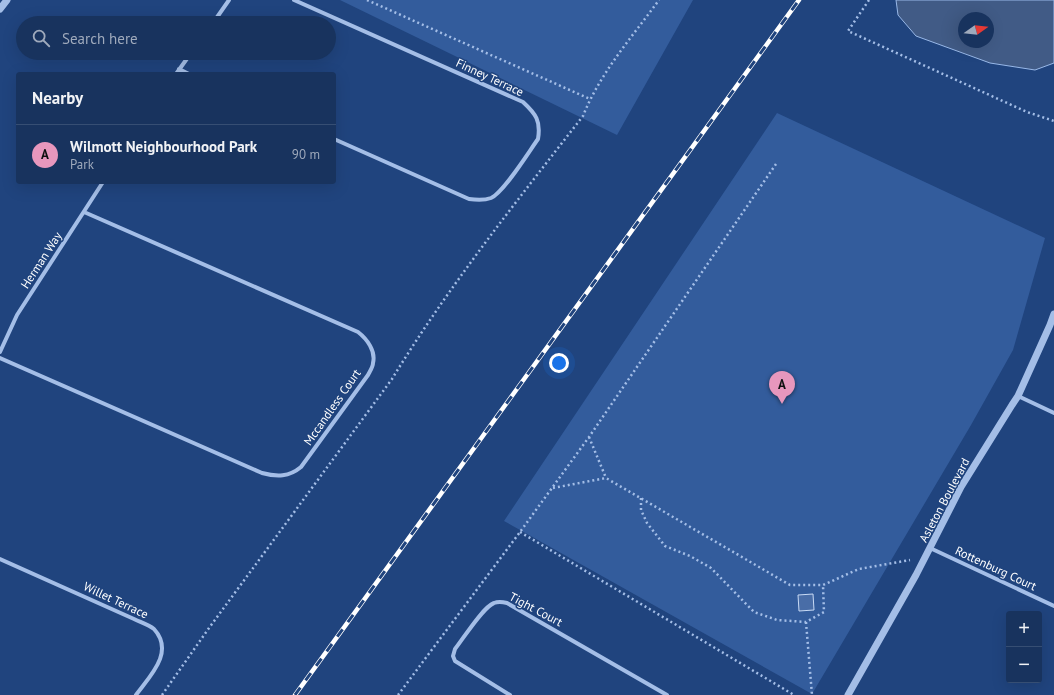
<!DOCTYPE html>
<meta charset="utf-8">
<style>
:root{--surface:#18335e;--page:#253f67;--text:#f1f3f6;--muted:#9faabc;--line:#364e73;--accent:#e797bd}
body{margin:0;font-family:"PT Sans",sans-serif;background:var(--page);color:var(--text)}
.controls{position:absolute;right:12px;bottom:12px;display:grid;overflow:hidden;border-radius:4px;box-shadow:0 4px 16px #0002}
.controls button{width:36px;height:36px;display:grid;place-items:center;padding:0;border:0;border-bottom:1px solid var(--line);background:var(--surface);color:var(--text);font:20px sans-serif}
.compass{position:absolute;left:958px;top:12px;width:36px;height:36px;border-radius:50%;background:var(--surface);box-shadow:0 4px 16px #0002;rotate:75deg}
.you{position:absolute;left:559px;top:363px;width:14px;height:14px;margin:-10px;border:3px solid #fff;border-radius:50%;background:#1a73e8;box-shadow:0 0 0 6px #1a73e833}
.badge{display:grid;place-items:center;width:26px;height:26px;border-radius:50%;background:var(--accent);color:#111;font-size:13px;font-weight:700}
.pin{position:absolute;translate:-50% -33px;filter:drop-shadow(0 1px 2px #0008)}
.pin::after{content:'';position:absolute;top:21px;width:14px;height:12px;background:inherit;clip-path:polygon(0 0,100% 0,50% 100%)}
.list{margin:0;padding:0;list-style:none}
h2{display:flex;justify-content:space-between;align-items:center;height:52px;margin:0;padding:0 16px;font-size:17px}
h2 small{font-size:13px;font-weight:400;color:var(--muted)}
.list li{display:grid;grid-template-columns:26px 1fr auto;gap:12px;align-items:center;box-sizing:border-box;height:60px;padding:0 16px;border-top:1px solid var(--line)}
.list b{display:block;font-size:15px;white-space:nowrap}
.list p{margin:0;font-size:13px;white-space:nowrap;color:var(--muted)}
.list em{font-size:13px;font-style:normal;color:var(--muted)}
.icon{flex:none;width:22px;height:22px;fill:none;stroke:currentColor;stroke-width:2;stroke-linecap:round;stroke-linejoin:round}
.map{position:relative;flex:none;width:1054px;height:695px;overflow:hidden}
.search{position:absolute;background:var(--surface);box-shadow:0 4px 16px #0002;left:16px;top:16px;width:320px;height:44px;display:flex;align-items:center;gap:10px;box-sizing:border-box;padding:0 14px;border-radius:22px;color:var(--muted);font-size:15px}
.panel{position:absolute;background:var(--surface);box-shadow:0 4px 16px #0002;left:16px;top:72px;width:320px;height:112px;border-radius:4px}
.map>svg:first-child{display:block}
.green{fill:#335c9c}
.water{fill:#415b86;stroke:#98b8e8;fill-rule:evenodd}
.building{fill:#496da7;stroke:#c8daf5}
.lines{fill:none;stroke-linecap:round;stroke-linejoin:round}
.path{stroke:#a4bee7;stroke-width:2.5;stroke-dasharray:2 3;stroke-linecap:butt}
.minor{stroke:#a4bee7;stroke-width:4}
.tertiary{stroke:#a4bee7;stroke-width:7}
.rail-casing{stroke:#fff;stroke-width:4.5}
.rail{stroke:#20447e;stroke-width:3;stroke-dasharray:9;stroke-linecap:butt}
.labels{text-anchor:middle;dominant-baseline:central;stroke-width:3;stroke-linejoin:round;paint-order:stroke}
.street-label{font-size:12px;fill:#fff;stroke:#20447e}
</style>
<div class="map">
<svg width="1054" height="695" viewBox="0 0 1054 695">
<rect width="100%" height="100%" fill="#20447e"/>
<!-- green -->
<path class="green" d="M 340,0 L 693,0 L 617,135 Z
M 777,113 L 1045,238 L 1013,350 L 971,425 L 812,694 L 504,521 Z"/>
<!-- water -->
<path class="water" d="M 896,0 L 1054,0 L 1054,63 L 1035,70 L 990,63 L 916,36 L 898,15 ZM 964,18 L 988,18 L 988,42 L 964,42 Z"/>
<!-- building -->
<path class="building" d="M 813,594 L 814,610 L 799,611 L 798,595 Z"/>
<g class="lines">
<!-- path -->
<path class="path" d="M 367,0 L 590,99
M 869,0 L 848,31 L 1027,112 L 1054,121
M 589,437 L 606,478
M 553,488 L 606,478 L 790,585 L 823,585 L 859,569 L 910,560
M 641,498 L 641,510 L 647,523 L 665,546 L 690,556 L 711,568 L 754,612 L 777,620 L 806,622 L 824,612 L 823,585
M 520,532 L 794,695
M 806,622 L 812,695
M 162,695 L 209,628 L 392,379 C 448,287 516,202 583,116 C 600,73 632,37 659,0
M 398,695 L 520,532 L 589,437 L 776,164"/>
<!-- minor -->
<path class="minor" d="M 294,0 L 523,102 C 536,114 541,121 538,139 C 528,153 504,192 491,198 C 483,201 476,200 469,199 L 334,139
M 213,23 L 229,0
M 179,69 L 189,74
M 176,74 L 191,53
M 0,352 L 17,315 L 103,182
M 0,358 L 262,473 C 277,477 289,477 301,467 L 368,375 C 370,371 373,367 373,363 C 376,351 367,339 358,332 L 84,212
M 1018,396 L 1054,413
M 930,548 L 1054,606
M 0,559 L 134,619 C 140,622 149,625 154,629 C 175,652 150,676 136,695
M 510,695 L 455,661 L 453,656 L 455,649 C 463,639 483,607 494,603 C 499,601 503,602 507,603 L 667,695"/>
<!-- tertiary -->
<path class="tertiary" d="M 0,9 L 7,0
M 848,695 L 916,575 L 961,487 L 1012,405 L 1018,396 L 1050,325 L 1054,314"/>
<defs>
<path id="rail" d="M 295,695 L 799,0"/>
</defs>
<!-- rail casing -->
<use href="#rail" class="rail-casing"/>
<!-- rail -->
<use href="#rail" class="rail"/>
</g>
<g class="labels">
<!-- street labels -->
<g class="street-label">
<text transform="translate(490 77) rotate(25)">Finney Terrace</text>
<text transform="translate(41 260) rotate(-57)">Herman Way</text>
<text transform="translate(332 407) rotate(-55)">Mccandless Court</text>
<text transform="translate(944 500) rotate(-62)">Asleton Boulevard</text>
<text transform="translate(996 568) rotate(25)">Rottenburg Court</text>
<text transform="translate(116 600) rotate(25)">Willet Terrace</text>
<text transform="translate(536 609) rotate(28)">Tight Court</text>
</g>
</g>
</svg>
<div class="controls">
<button>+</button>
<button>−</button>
</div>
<svg class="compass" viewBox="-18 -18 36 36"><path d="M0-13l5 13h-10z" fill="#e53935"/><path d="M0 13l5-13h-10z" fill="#9faabc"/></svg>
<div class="you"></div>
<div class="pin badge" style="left:782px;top:404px">A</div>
<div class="search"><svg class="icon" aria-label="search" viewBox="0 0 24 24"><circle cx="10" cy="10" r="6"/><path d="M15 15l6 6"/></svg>Search here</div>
<section class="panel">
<h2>Nearby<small></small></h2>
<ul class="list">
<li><span class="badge">A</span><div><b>Wilmott Neighbourhood Park</b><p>Park</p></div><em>90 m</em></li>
</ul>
</section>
</div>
